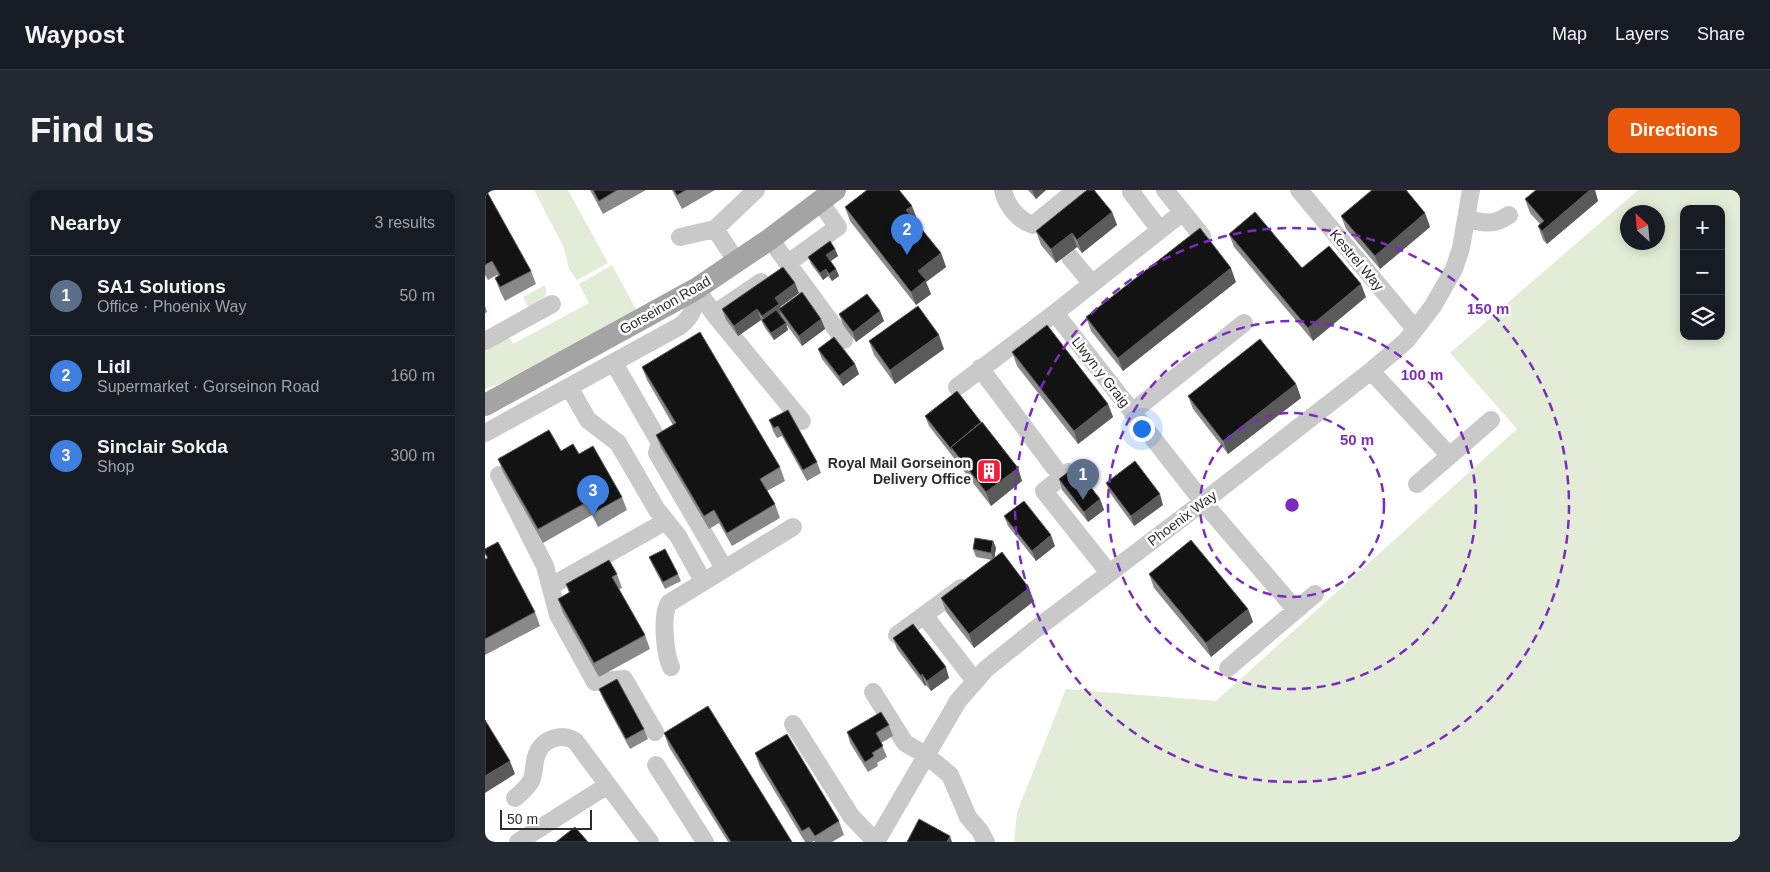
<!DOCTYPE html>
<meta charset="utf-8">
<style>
:root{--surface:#171b24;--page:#242831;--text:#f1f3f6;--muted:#9ea1a6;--line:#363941;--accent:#ea580c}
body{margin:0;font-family:Arial,sans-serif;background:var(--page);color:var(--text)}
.controls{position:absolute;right:15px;top:15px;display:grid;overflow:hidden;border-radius:10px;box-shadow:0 2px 12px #0003}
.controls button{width:45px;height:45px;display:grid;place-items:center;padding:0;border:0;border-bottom:1px solid var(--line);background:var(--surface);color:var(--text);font:25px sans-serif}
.compass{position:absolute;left:1135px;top:15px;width:45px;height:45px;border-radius:50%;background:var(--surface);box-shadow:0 2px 12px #0003;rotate:334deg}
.scale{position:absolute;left:15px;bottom:12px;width:92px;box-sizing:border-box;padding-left:5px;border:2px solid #2c2c2c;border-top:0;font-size:14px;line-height:18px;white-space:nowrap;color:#2c2c2c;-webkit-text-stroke:4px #fff;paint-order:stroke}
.you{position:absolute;left:656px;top:238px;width:18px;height:18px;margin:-12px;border:4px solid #fff;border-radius:50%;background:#1a73e8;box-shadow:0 0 0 8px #1a73e833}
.badge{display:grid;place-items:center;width:32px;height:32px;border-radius:50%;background:var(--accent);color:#fff;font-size:16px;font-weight:700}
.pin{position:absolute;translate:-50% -41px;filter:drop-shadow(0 1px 2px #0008)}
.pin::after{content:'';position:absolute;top:26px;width:18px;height:15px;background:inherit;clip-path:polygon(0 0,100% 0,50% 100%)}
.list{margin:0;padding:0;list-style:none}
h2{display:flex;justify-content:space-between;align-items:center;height:65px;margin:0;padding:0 20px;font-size:21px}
h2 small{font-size:16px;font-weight:400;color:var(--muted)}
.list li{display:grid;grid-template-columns:32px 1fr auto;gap:15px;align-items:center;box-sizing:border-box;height:80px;padding:0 20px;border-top:1px solid var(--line)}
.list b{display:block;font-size:19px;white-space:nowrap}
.list p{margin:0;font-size:16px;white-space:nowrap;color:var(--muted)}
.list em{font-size:16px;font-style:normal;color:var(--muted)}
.icon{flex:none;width:28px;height:28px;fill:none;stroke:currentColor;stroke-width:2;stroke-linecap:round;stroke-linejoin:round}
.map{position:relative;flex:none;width:1255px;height:652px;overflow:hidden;border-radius:10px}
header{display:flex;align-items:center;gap:30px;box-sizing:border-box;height:70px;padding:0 25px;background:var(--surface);border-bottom:1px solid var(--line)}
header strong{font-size:24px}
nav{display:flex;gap:28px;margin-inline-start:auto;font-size:18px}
.intro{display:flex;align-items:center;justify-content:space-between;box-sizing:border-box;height:120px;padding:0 30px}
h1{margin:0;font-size:35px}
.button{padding:12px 22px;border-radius:10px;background:var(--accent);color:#fff;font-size:18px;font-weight:700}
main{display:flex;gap:30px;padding:0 30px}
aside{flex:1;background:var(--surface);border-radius:10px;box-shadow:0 2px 12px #0003}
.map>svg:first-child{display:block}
.green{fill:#e3ecd7;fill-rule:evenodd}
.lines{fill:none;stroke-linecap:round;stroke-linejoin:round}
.minor{stroke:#c9c9c9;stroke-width:18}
.major{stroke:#a4a4a4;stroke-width:22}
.wall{fill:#898989}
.shaded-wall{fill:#5a5a5a}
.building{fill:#131313;stroke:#5a5a5a}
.ring{fill:none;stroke:#7b2cbf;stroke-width:2.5;stroke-dasharray:9 6}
.labels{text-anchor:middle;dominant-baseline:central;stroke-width:5;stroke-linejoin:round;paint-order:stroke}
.street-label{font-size:14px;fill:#2c2c2c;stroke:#fff}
.poi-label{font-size:14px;font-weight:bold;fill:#2c2c2c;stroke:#fff;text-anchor:end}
.centre{fill:#7b2cbf;stroke:#fff;stroke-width:2.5}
.ring-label{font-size:15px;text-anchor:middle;font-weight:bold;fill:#7b2cbf;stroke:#fff;stroke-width:5;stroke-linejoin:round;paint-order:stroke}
</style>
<header>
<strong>Waypost</strong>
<nav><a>Map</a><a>Layers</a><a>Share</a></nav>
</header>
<div class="intro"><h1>Find us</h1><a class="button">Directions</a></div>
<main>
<aside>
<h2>Nearby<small>3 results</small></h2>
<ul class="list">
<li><span class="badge" style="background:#5c6f8a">1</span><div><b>SA1 Solutions</b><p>Office · Phoenix Way</p></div><em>50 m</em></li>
<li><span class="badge" style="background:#3f7fe0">2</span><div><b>Lidl</b><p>Supermarket · Gorseinon Road</p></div><em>160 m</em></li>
<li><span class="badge" style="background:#3f7fe0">3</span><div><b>Sinclair Sokda</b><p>Shop</p></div><em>300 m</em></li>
</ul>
</aside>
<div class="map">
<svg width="1255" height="652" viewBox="0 0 1255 652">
<rect width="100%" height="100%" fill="#fff"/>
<!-- green -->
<path class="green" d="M 49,0 L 83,0 L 123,73 L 92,90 L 84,79 L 79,58 Z
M 1153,0 L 1255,0 L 1255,652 L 529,652 L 532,622 L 581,499 L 731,511 L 1032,239 L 965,163 ZM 1199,19 L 1236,19 L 1236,146 L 1199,146 ZM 1142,22 L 1172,22 L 1172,52 L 1142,52 Z
M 127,75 L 153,123 L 39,185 L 0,199 L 0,156 L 23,146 L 28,154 L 104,113 L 94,94 Z
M 60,95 C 65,108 54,113 44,119 L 38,107 Z"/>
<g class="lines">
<!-- minor -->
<path class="minor" d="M 518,0 C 521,15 533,30 548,35 L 591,0
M 648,0 L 646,2 L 675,40
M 680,0 L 717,46
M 814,0 L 930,139
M 982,29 C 1000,33 1008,36 1024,25
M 230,39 L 252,72
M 195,47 L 230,39 L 271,0
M 285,49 L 359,150
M 585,67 L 607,94
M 303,73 L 353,37 L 335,12
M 211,99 L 229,124 L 317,231
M 570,123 L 718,312 L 811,420
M 229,124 L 276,92
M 0,151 L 67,114
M 129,173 L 175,253 L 172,263 L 239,378
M 495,178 L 569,277
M 886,181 L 964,265
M 84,197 L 103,230 L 133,253 L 172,320 L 193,346 L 218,391
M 472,197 L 570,123 L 698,22
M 647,222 L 759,133
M 0,243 L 195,136 C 208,126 211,115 211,99
M 583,282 L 559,301 L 624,383
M 14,285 L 60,376 L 73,425 L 110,492 L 139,489 L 170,542
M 932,294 L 1006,230
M 66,396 L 181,331
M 439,425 L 490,491
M 412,445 L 476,398
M 186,477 C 180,464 176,425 184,413 L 308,337
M 743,478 L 830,404
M 388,502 L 420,553 L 441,565 L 465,585 L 483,627 L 495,641 L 501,652
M 308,534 L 366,626 L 391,652
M 171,575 L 220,652
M 30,608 C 36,603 42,598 46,591 C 50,583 48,573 52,564 C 58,548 79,542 91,552 L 165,652
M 33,652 L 123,595
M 391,652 L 473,511 L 501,479 L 547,442 L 718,312 L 886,181 L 921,151 L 948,116 L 969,79 L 976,58 L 986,0"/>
<!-- major -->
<path class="major" d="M 0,215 L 211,99 L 285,49 L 350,0"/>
</g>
<!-- wall -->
<path class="wall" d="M 0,0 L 46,81 L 51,94 L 20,111 L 15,101 L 10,88 L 13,86 L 12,85 L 3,90 L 0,85 Z
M 105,0 L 161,0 L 118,24 Z
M 187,0 L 230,0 L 197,19 Z
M 543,0 L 561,0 L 551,9 Z
M 1051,0 L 1110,0 L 1113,11 L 1062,54 L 1058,50 L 1053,36 L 1055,34 L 1045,23 L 1040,9 Z
M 360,17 L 432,29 L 430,30 L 456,63 L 461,77 L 441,92 L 446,104 L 431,115 L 365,31 Z
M 627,22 L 632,35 L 597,63 L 592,57 L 571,73 L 556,55 L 551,41 Z
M 940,23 L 945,37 L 895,79 L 861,39 L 856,26 Z
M 744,44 L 881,107 L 828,151 L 749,57 Z
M 350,59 L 353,66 L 346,71 L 351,79 L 354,86 L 347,91 L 343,86 L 338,90 L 326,74 L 323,67 Z
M 751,92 L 638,181 L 606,141 L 601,127 Z
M 314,103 L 295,117 L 296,118 L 336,129 L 340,139 L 317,156 L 301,134 L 303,140 L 289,150 L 280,138 L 276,130 L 253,146 L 241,130 L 237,119 Z
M 0,116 L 2,122 L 0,123 Z
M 395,121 L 399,131 L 371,152 L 358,135 L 354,124 Z
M 384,151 L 459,159 L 410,194 L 389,165 Z
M 333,159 L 370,174 L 374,184 L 358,196 L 337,169 Z
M 527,162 L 623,214 L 628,227 L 593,254 L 532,176 Z
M 157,177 L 295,277 L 300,291 L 282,301 L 290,314 L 295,328 L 247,356 L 234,333 L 224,339 L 176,258 L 171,245 L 188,235 L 162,190 Z
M 811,194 L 816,208 L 743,264 L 708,219 L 703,206 Z
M 303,220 L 332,272 L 336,283 L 322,291 L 297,246 L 292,248 L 288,241 L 284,230 Z
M 440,226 L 496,232 L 533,278 L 537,291 L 506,316 L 444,236 Z
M 76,261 L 94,264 L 137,307 L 142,320 L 113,337 L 107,325 L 58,353 L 18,282 L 13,269 Z
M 574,289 L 615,309 L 619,320 L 603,332 L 577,300 Z
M 621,293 L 678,315 L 649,336 L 625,303 Z
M 519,326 L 570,356 L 551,371 L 523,336 Z
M 508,351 L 511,358 L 509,368 L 549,411 L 489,458 L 461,422 L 456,408 L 507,370 L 491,367 L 488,359 Z
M 0,359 L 50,422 L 55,436 L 0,465 L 0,369 L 2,369 L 0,364 Z
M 164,367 L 193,384 L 196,391 L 180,399 L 167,374 Z
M 132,384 L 137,398 L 134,399 L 160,445 L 165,459 L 114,487 L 78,423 L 73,409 L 84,403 L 81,394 Z
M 664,384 L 763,419 L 768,432 L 726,467 L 669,398 Z
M 408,448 L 464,488 L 446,501 L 441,495 L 440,496 L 412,459 Z
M 114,499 L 159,539 L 163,549 L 145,559 L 118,509 Z
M 404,535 L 408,546 L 396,553 L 402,567 L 392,573 L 393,576 L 383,582 L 365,553 L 362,542 Z
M 179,543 L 307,652 L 243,652 L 184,557 Z
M 270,563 L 354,631 L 359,645 L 347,652 L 330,652 L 329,651 L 327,652 L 320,652 L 275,577 Z"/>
<!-- shaded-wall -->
<path class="shaded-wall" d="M 547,0 L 561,0 L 551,9 Z
M 1105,0 L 1110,0 L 1113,11 L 1062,54 L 1057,41 Z
M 427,16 L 432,29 L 426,33 L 421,20 Z
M 627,22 L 632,35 L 597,63 L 592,50 Z
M 940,23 L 945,37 L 895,79 L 890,66 Z
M 587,43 L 592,57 L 571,73 L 566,59 Z
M 350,59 L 353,66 L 344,72 L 341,65 Z
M 456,63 L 461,77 L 441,92 L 446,104 L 431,115 L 426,102 L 433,81 Z
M 746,78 L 751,92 L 638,181 L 633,168 Z
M 341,79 L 343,86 L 338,90 L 335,83 Z
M 351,79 L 354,86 L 347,91 L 344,84 Z
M 310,93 L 314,103 L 295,117 L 298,124 L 294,119 L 296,125 L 281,136 L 277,126 L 290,108 Z
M 876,94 L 881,107 L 828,151 L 823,138 Z
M 272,119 L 276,130 L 253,146 L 249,136 Z
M 395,121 L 399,131 L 371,152 L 368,142 Z
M 336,129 L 340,139 L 317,156 L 314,146 Z
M 301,133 L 303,140 L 289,150 L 286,143 Z
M 454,145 L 459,159 L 410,194 L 405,180 Z
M 370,174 L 374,184 L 358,196 L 354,186 Z
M 811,194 L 816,208 L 743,264 L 738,251 Z
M 623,214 L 628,227 L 593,254 L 589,241 Z
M 533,278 L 537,291 L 506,316 L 501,302 Z
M 675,304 L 678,315 L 649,336 L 646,326 Z
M 615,309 L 619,320 L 603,332 L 599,322 Z
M 566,345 L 570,356 L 551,371 L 547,361 Z
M 508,351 L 511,358 L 509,370 L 506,363 Z
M 544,398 L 549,411 L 489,458 L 484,444 Z
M 763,419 L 768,432 L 726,467 L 721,453 Z
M 461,477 L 464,488 L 446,501 L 442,491 Z
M 437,484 L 441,495 L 440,496 L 436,486 Z
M 25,571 L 30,584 L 0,603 L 0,586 Z
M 465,646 L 467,652 L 462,652 Z"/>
<!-- building -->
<path class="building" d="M 0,0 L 1,0 L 46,81 L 15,97 L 10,88 L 15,85 L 7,71 L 0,75 Z
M 108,0 L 132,0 L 114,11 Z
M 189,0 L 201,0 L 192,5 Z
M 382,0 L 414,0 L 427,16 L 421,20 L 456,63 L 433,81 L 441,90 L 426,102 L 360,17 Z
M 602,0 L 609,0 L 627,22 L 592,50 L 587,43 L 566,59 L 551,41 Z
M 887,0 L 921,0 L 940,23 L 890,66 L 856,26 Z
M 1051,0 L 1105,0 L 1057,41 L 1053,36 L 1059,31 L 1040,9 Z
M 770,22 L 817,78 L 844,56 L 876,94 L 823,138 L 744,44 Z
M 715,38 L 746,78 L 633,168 L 601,127 Z
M 345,51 L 350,59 L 341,65 L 351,79 L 344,84 L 341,79 L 335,83 L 323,67 Z
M 298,77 L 310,93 L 290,108 L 294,114 L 277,126 L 272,119 L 249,136 L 237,119 Z
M 317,102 L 336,129 L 314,146 L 294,119 Z
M 382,104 L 395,121 L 368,142 L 354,124 Z
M 433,116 L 454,145 L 405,180 L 384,151 Z
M 291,120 L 301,133 L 286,143 L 277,130 Z
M 562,135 L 623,214 L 589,241 L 527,162 Z
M 215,142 L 295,277 L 275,289 L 290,314 L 242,343 L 229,320 L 219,326 L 171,245 L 191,233 L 157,177 Z
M 349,147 L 370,174 L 354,186 L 333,159 Z
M 775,149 L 811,194 L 738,251 L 703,206 Z
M 472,201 L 496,232 L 466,257 L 467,260 L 440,226 Z
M 303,220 L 332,272 L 318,280 L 293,236 L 289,238 L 284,230 Z
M 497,232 L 533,278 L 501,302 L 466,257 Z
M 64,240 L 76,261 L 88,254 L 94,264 L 108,256 L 137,307 L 108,323 L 102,312 L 53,339 L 13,269 Z
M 650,271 L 675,304 L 646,326 L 621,293 Z
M 590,277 L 615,309 L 599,322 L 574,289 Z
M 539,311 L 566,345 L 547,361 L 519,326 Z
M 490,348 L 508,351 L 506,363 L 488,359 Z
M 706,350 L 763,419 L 721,453 L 664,384 Z
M 13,352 L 50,422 L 0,449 L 0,369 L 3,368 L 0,363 L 0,359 Z
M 180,359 L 193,384 L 178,392 L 164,367 Z
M 517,362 L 544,398 L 484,444 L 456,408 Z
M 124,370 L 132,384 L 127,387 L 160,445 L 109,473 L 73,409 L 85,402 L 81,394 Z
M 428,434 L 461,477 L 442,491 L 437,484 L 436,486 L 408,448 Z
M 132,489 L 159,539 L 141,549 L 114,499 Z
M 223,516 L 307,652 L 246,652 L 179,543 Z
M 396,522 L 404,535 L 391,543 L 398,556 L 387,563 L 389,566 L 380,572 L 362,542 Z
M 0,530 L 25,571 L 0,586 Z
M 302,544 L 354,631 L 330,646 L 324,637 L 317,641 L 270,563 Z
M 434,629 L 465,646 L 462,652 L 422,652 Z
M 90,637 L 103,652 L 71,652 Z"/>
<!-- distance rings -->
<g class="ring">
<circle cx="807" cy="315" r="92"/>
<circle cx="807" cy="315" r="184"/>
<circle cx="807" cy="315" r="277"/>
</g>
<!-- icons -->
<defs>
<symbol id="building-square" viewBox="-11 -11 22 22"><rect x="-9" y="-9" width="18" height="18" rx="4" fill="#f61b38" stroke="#fff"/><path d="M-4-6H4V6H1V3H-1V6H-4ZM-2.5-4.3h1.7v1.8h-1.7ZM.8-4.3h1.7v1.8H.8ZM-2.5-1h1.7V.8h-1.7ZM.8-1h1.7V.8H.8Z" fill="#fff"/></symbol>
</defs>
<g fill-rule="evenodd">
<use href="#building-square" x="490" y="267" width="28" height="28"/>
</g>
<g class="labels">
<!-- street labels -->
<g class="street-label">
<text transform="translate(872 70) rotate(50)">Kestrel Way</text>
<text transform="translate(180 115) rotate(-30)">Gorseinon Road</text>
<text transform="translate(616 182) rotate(52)">Llwyn y Graig</text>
<text transform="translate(697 328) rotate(-37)">Phoenix Way</text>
</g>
<!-- poi labels -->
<g class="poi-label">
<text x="486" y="273">Royal Mail Gorseinon<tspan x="486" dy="16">Delivery Office</tspan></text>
</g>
</g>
<circle cx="807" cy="315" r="8" class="centre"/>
<g class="ring-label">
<text x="1003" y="124">150 m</text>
<text x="937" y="190">100 m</text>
<text x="872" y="255">50 m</text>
</g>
</svg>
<div class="controls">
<button>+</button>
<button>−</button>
<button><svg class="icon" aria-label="layers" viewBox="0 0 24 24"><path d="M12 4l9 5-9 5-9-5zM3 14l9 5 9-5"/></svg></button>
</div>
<svg class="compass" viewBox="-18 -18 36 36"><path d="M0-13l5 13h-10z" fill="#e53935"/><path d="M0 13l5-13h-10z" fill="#9ea1a6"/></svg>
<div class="scale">50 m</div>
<div class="you"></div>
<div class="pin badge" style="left:598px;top:310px;background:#5c6f8a">1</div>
<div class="pin badge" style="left:422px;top:65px;background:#3f7fe0">2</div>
<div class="pin badge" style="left:108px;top:326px;background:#3f7fe0">3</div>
</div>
</main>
